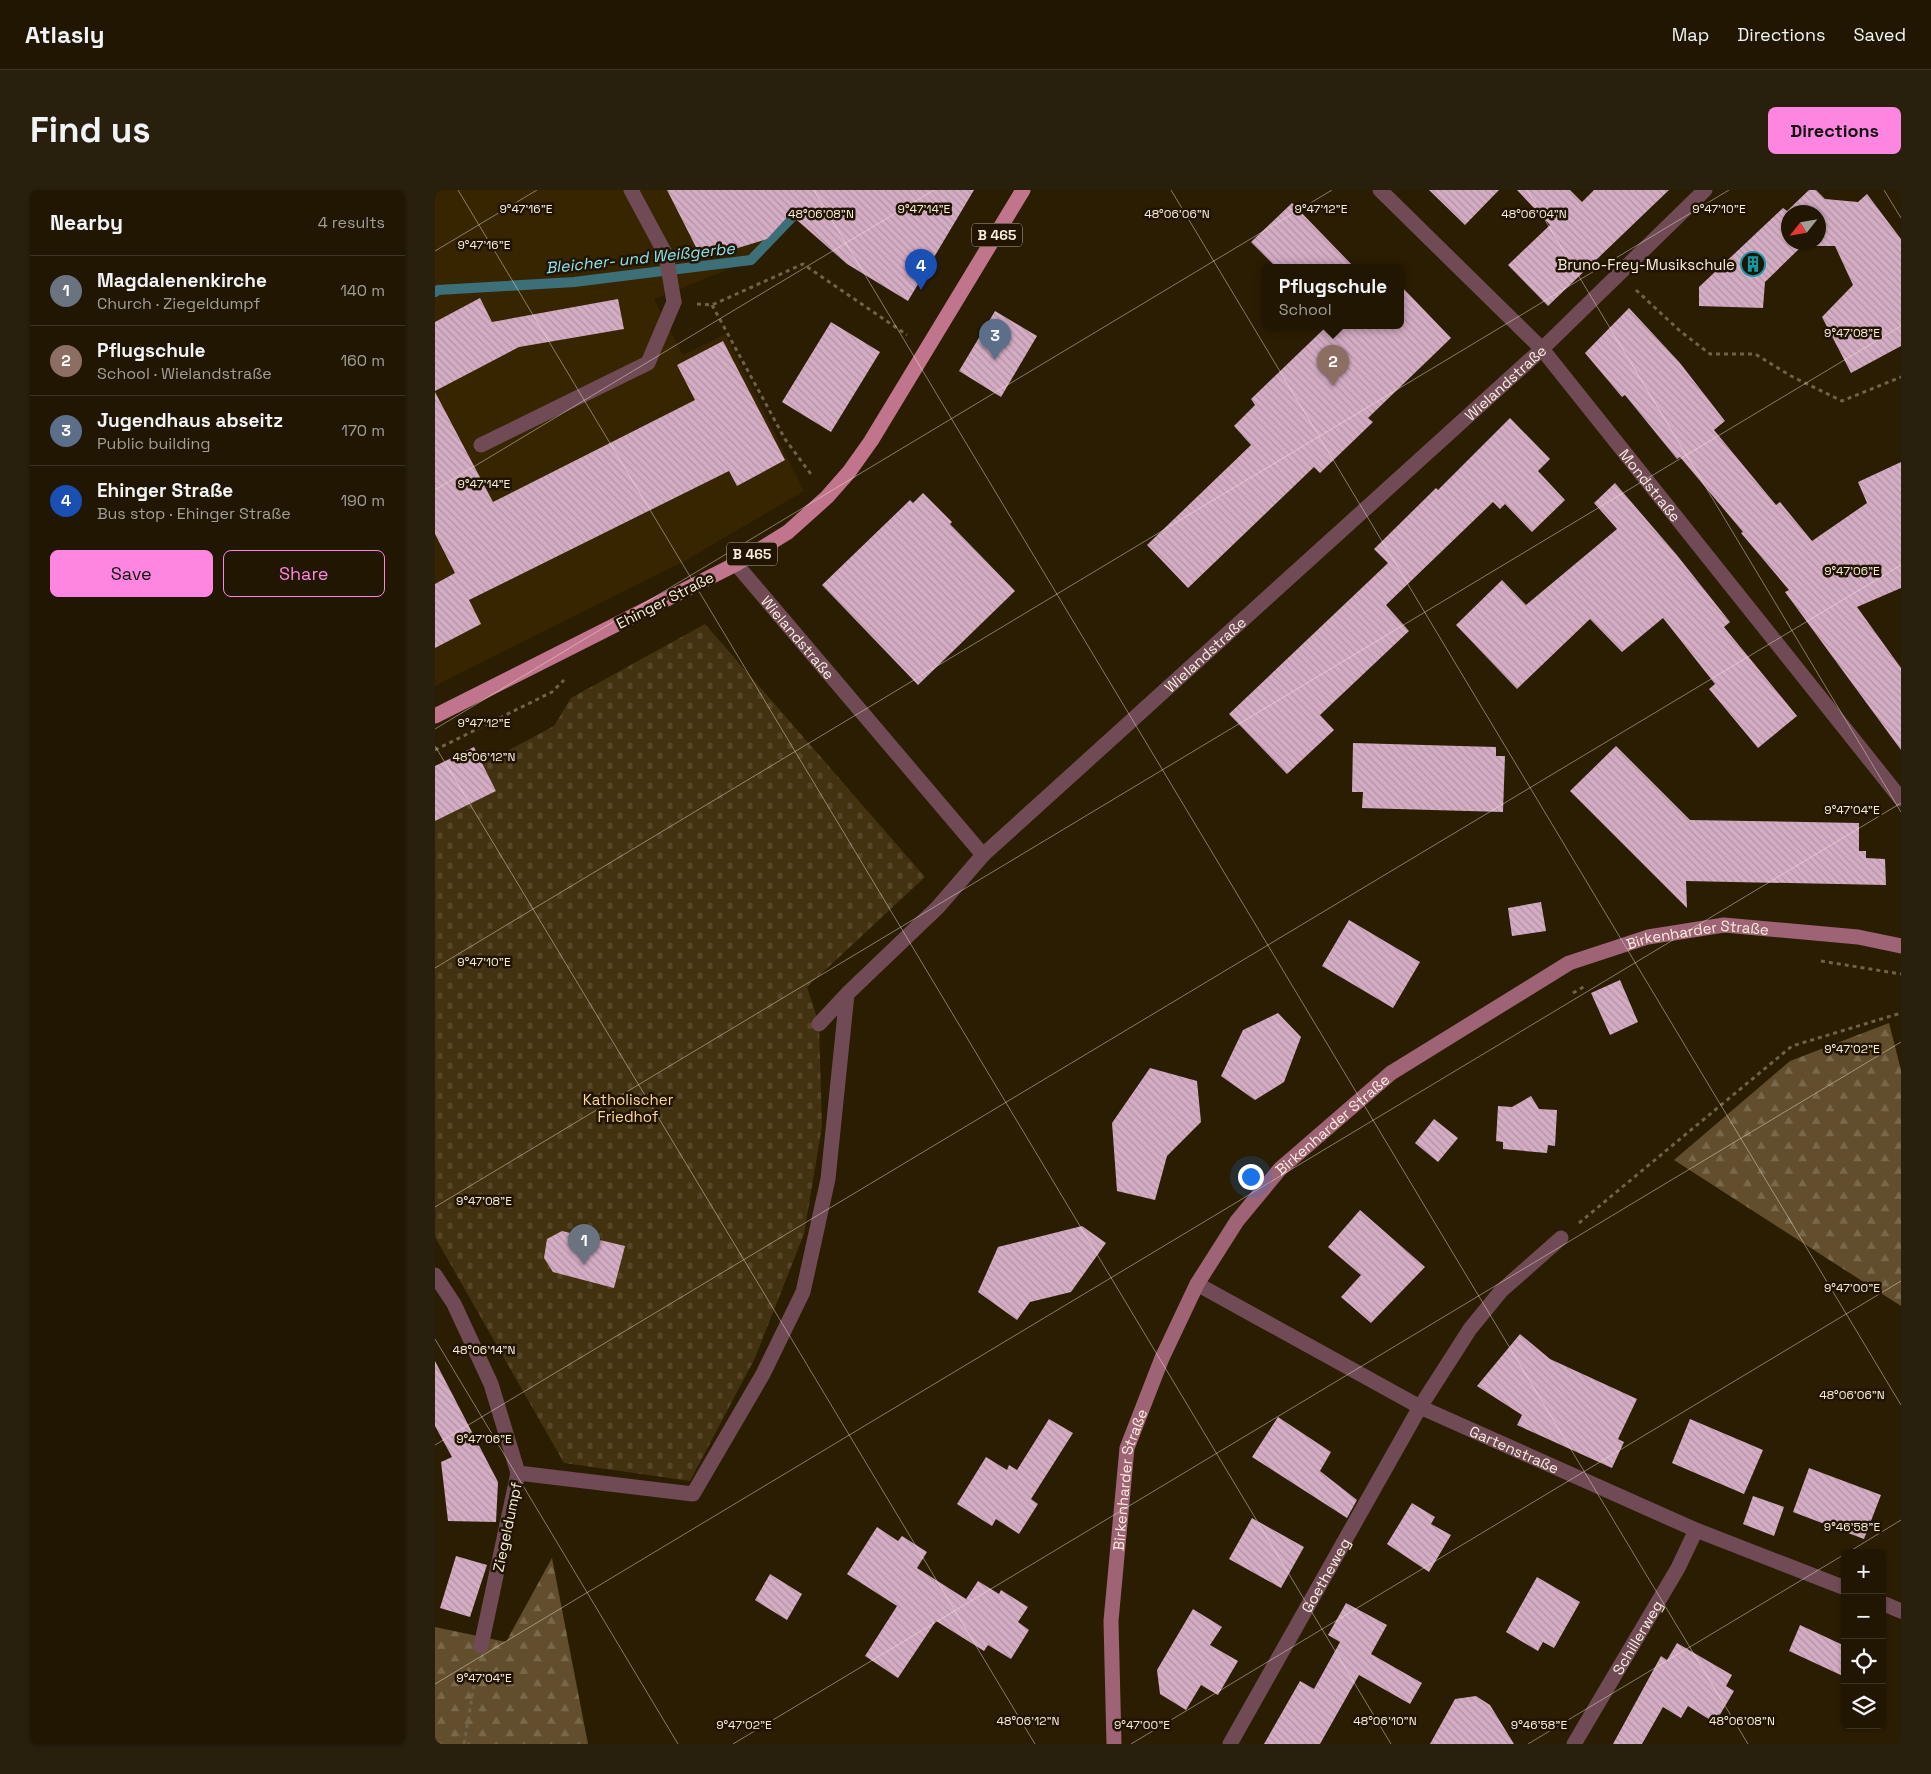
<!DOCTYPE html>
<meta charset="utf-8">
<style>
:root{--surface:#201602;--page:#281f0c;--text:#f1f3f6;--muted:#a29f99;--line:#3d3524;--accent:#fe86e1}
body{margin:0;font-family:"Space Grotesk",sans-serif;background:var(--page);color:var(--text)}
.controls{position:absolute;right:15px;bottom:15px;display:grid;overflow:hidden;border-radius:8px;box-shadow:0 1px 4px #0004}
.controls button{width:45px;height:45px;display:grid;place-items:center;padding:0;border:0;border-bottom:1px solid var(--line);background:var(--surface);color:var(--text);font:25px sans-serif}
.compass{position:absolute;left:1346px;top:15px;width:45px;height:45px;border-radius:50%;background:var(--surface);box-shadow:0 1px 4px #0004;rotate:239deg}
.you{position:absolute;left:815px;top:986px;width:18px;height:18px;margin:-12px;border:4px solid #fff;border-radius:50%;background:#1a73e8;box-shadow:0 0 0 8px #1a73e833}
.badge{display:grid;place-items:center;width:32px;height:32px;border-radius:50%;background:var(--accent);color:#fff;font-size:16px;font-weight:700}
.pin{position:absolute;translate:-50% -41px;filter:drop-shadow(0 1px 2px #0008)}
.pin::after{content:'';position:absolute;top:26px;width:18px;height:15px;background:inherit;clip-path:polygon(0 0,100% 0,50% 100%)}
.popup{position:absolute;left:827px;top:74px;width:142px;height:65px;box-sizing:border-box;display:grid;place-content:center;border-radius:8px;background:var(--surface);filter:drop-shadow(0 1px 4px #0005);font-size:16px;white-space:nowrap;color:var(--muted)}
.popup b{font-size:19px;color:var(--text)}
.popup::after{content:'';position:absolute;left:50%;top:100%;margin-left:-10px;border:10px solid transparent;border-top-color:var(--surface)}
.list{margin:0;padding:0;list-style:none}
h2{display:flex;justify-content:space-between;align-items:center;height:65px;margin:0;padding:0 20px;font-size:21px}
h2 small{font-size:16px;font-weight:400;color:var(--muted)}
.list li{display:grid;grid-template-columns:32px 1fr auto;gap:15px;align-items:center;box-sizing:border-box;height:70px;padding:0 20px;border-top:1px solid var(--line)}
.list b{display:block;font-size:19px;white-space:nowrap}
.list p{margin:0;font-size:16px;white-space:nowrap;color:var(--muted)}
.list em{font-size:16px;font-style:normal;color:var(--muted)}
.actions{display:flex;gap:10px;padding:15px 20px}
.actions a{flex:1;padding:11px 0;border:1px solid var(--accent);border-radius:8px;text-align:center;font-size:18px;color:var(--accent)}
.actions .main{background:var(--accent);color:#111}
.icon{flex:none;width:28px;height:28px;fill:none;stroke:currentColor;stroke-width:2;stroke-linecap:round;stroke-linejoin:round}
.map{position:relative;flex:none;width:1466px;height:1554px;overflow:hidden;border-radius:8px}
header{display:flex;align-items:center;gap:30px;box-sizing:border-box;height:70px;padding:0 25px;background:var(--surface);border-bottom:1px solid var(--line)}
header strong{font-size:24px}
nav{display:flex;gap:28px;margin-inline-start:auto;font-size:18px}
.intro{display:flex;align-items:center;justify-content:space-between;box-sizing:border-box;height:120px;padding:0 30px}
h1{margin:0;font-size:35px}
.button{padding:12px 22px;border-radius:8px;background:var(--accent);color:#111;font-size:18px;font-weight:700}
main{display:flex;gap:30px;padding:0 30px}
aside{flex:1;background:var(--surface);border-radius:8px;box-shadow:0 1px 4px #0004}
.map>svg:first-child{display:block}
.built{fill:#372500}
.forest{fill:url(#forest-firs)}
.cemetery{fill:url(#cemetery-stones)}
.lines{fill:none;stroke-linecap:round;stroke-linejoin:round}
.stream{stroke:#3d6f79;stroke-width:10}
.building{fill:url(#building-back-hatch);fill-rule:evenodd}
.path{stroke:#6f624b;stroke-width:3;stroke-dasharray:4 4;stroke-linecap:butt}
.service{stroke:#704b56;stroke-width:15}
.minor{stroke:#704b56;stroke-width:15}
.secondary{stroke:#9e6374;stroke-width:15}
.primary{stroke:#c1758c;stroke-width:15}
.ticks{fill:none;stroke:#f8eede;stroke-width:1;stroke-opacity:0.45}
.labels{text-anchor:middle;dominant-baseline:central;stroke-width:5;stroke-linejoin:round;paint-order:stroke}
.shield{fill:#211400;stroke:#b8ad9b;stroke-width:1}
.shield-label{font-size:14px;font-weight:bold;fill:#f8eede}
.poi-label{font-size:15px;fill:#f8eede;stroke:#211400;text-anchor:end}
.street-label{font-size:15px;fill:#f8eede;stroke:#211400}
.park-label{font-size:15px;fill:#fbd89b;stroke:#211400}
.water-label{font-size:16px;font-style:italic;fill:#8be2f3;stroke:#211400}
.ticks-label{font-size:12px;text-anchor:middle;fill:#f8eede;stroke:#211400;stroke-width:5;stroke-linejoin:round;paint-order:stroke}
</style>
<header>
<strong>Atlasly</strong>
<nav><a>Map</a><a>Directions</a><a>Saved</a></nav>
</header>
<div class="intro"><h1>Find us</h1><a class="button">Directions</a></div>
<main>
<aside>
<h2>Nearby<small>4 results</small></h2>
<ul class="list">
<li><span class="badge" style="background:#6b7280">1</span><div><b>Magdalenenkirche</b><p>Church · Ziegeldumpf</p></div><em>140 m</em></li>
<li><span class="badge" style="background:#8d6e63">2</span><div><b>Pflugschule</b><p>School · Wielandstraße</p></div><em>160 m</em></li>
<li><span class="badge" style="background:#5c6f8a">3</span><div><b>Jugendhaus abseitz</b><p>Public building</p></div><em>170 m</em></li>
<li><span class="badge" style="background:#1a4fb4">4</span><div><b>Ehinger Straße</b><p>Bus stop · Ehinger Straße</p></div><em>190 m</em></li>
</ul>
<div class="actions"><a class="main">Save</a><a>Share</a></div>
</aside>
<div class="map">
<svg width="1466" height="1554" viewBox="0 0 1466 1554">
<defs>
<pattern id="forest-firs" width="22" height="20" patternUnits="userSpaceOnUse" patternTransform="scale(1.25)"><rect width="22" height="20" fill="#624e2c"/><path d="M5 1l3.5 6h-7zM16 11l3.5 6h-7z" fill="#79684a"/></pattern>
<pattern id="cemetery-stones" width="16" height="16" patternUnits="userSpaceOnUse" patternTransform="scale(1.25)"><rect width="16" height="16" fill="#433210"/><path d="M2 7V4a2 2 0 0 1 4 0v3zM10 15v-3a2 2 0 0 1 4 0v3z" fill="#564627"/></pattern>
<pattern id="building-back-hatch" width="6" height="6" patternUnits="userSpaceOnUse" patternTransform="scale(1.25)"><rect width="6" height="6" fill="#d4acc4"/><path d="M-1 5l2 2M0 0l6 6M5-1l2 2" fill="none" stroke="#b293a4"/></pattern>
</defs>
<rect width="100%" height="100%" fill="#2b1d02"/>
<!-- built -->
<path class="built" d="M 0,0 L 383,0 L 316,70 L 219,109 L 248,165 L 290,144 L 369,301 L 248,372 L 0,496 Z"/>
<!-- forest -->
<path class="forest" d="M 1454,833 L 1466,880 L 1466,1116 L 1239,970 L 1355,871 Z
M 117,1368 L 153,1554 L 0,1554 L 0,1437 L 71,1452 Z"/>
<!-- cemetery -->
<path class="cemetery" d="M 270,434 L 490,687 L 372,797 L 384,834 L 387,936 L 369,1044 L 320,1168 L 255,1291 L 129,1273 L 0,1047 L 0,629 L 1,630 L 61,601 L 48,574 L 119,536 L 136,508 Z"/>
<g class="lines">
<!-- stream -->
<path class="stream" d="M 0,102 L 3,100 L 139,92 L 316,70 L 383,0"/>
</g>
<!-- building -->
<path class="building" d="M 232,0 L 539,0 L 473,111 L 412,74 L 355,24 L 332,49 L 267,69 Z
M 994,0 L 1064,0 L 1030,35 Z
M 1082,0 L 1135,0 L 1147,12 L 1159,0 L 1234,0 L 1113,116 L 1073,75 L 1115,35 Z
M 1374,0 L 1381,0 L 1390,9 L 1423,12 L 1432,4 L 1466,49 L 1466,156 L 1416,183 L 1387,127 L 1418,95 L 1400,56 L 1367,56 L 1330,92 L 1328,118 L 1264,116 L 1264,97 L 1348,18 L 1352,21 ZM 1354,22 L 1384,22 L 1384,52 L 1354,52 Z
M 857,13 L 919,77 L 841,77 L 816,52 Z
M 966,96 L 1016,148 L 933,228 L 938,232 L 885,283 L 879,277 L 753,398 L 712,355 L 816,255 L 799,236 L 820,215 L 816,209 L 893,135 L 966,135 Z
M 45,108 L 57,132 L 183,109 L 189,139 L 84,157 L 0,201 L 0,132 Z
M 1194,118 L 1245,173 L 1290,231 L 1279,240 L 1341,315 L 1345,312 L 1377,351 L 1432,313 L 1423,292 L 1466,272 L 1466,398 L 1422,417 L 1466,478 L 1466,560 L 1350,402 L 1354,400 L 1306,343 L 1308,342 L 1245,267 L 1242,269 L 1190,205 L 1187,207 L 1150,163 Z
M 560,121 L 602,146 L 566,207 L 524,181 Z
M 396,132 L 445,162 L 396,242 L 347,212 Z
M 288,151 L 350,270 L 302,296 L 294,281 L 34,410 L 46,434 L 0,458 L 0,394 L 20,383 L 0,344 L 0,202 L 58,312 L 260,210 L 242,175 Z
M 1075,228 L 1115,269 L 1103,281 L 1130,310 L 1097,342 L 1070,314 L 1065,319 L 1058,312 L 951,415 L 974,441 L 885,525 L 899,540 L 852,584 L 794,524 L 953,373 L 939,359 L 1001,298 L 1003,300 Z
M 1180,293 L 1241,364 L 1295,432 L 1289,437 L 1362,526 L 1323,558 L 1274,499 L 1280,494 L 1228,428 L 1187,462 L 1155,429 L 1082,499 L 1021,435 L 1067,390 L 1091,415 L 1182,339 L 1159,313 Z
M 488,303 L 517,332 L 515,334 L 580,401 L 483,495 L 387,395 L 475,310 L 478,313 Z
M 918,553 L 1061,557 L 1061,566 L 1070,566 L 1068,622 L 927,618 L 928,602 L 917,602 Z
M 1181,556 L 1255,630 L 1424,633 L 1424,661 L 1431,661 L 1431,668 L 1450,669 L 1451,695 L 1251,691 L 1252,718 L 1135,601 Z
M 39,557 L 61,601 L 0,631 L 0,576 Z
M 1106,712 L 1111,741 L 1077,746 L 1073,718 Z
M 914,730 L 985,772 L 958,818 L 887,776 Z
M 1185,790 L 1203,832 L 1175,845 L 1156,803 Z
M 843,823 L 866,847 L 849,892 L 820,910 L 786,886 L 808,840 Z
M 715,878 L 762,891 L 766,932 L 732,966 L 720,1010 L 682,1001 L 677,933 Z
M 1096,906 L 1104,919 L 1122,920 L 1120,956 L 1113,955 L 1112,963 L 1068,959 L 1068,952 L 1061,951 L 1063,916 L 1077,917 Z
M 999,929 L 1023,948 L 1003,972 L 980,953 Z
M 925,1020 L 990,1077 L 936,1133 L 906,1107 L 926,1085 L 893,1057 Z
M 647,1036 L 671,1053 L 636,1102 L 595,1112 L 582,1130 L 543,1102 L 563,1057 Z
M 127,1041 L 190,1056 L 179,1098 L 118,1082 L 109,1068 L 112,1049 Z
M 1085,1144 L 1115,1169 L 1202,1209 L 1183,1249 L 1189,1252 L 1177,1278 L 1082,1235 L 1087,1225 L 1042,1196 Z
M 0,1171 L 63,1292 L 61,1332 L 13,1331 L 6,1272 L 17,1267 L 0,1236 Z
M 843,1227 L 896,1262 L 885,1281 L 922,1310 L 912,1328 L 817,1267 Z
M 614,1229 L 638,1243 L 596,1309 L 603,1314 L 584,1344 L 561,1329 L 557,1336 L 522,1314 L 551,1267 L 572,1280 L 574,1275 L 582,1280 Z
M 1255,1229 L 1328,1260 L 1309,1304 L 1237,1273 Z
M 1374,1278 L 1446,1305 L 1429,1349 L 1358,1322 Z
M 1318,1306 L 1349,1317 L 1339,1346 L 1308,1334 Z
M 977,1313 L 1000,1327 L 996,1334 L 1016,1345 L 994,1382 L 952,1354 Z
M 817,1328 L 869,1357 L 846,1398 L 794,1369 Z
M 442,1337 L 463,1351 L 467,1346 L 492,1362 L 482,1378 L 531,1409 L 543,1391 L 564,1404 L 566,1400 L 593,1417 L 583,1432 L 594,1440 L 576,1469 L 553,1455 L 549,1461 L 501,1431 L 463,1488 L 430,1466 L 462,1416 L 412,1384 Z
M 21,1366 L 52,1375 L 35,1427 L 5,1418 Z
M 335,1384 L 367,1404 L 352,1430 L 320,1410 Z
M 1102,1387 L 1145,1412 L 1119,1458 L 1108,1452 L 1103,1461 L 1071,1442 Z
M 911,1413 L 952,1435 L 936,1464 L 987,1493 L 975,1514 L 924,1485 L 885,1554 L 829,1554 L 865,1491 L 879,1499 L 905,1452 L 893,1445 Z
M 758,1419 L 787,1437 L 775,1455 L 803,1471 L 783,1505 L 766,1495 L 751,1520 L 725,1504 L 722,1480 Z
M 1365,1435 L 1410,1456 L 1410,1487 L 1354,1461 Z
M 1242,1453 L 1297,1485 L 1291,1496 L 1299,1501 L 1280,1533 L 1253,1516 L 1246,1528 L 1228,1517 L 1207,1554 L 1178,1554 L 1226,1466 L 1232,1470 Z
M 1041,1506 L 1055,1515 L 1079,1554 L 995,1554 L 1020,1509 Z"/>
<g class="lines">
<!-- path -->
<path class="path" d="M 1201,100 L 1245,141 L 1275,164 L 1320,164 L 1356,186 L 1407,211 L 1466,187
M 262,114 L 277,115 L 368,74 L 472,145
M 277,115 L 350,249 L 378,287
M 0,560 L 117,502 L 129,490
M 1386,771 L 1466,784
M 1138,803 L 1150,796
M 1144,1033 L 1357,856 L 1466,823
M 29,1554 L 42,1478"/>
<!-- service -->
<path class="service" d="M 46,255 L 213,173 L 239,112
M 384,834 L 412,804 L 503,717 L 548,665
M 985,1217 L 1035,1139 L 1066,1101 L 1126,1048
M 83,1283 L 258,1304 L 328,1184 L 368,1102 L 393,989 L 412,804"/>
<!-- minor -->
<g class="minor">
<path d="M 196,0 L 231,65 L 239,112"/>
<path id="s1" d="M 945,0 L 1107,159 L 1466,609"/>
<path id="s2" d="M 301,374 L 548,665 L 1107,159 L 1270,0"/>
<path d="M 0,1085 L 19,1114 L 56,1194 L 83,1283 L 46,1456"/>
<path id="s3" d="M 762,1094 L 985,1217 L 1261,1340 L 1410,1398"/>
<path d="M 1447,1413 L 1466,1421"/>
<path id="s4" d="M 795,1554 L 985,1217"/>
<path id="s5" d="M 1139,1554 L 1243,1378 L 1261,1340"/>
</g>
<!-- secondary -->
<path class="secondary" id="s6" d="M 679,1554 L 676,1431 L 692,1258 L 727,1168 L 762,1094 L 802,1031 L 845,979 L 956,883 L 1134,773 L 1213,747 L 1289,735 L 1423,747 L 1466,756"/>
<!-- primary -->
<path class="primary" d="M 0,526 L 301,374 L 353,342 L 392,307 L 414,282 L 436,251 L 588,0"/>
</g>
<!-- ticks -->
<path class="ticks" d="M 23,0 L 956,1554M 379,0 L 1313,1554M 736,0 L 1466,1215M 1092,0 L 1466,622M 1449,0 L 1466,28M 0,61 L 102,0M 0,300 L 499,0M 0,539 L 897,0M 0,556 L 600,1554M 0,778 L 1294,0M 0,1017 L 1466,136M 0,1149 L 243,1554M 0,1255 L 1466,375M 1412,1363 L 1466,1330M 0,1494 L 1466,613M 298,1554 L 1466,852M 696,1554 L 1466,1091M 1093,1554 L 1410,1364"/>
<!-- icons -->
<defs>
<symbol id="building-ring" viewBox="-11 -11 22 22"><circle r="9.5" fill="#211400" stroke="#0f9aa8" stroke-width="1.5"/><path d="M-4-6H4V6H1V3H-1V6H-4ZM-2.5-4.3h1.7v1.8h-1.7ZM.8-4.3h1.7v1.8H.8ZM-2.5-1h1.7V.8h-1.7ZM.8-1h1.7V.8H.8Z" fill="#0f9aa8"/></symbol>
</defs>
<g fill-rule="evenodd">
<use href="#building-ring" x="1304" y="60" width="28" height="28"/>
</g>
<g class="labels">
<!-- shield labels -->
<g class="shield">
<rect x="537" y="33.5" width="50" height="23" rx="4"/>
<rect x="292" y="352.5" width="50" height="23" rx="4"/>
</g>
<g class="shield-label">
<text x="562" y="45">B 465</text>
<text x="317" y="364">B 465</text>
</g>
<!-- poi labels -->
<g class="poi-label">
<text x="1300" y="74">Bruno-Frey-Musikschule</text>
</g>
<!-- street labels -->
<g class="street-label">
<text stroke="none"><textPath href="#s2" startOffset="1086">Wielandstraße</textPath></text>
<text stroke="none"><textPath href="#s1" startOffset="401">Mondstraße</textPath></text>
<text transform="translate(230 410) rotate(-27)">Ehinger Straße</text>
<text stroke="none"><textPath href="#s2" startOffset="96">Wielandstraße</textPath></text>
<text stroke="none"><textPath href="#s2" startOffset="681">Wielandstraße</textPath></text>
<text stroke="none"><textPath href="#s6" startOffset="1106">Birkenharder Straße</textPath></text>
<text stroke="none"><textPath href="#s6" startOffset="686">Birkenharder Straße</textPath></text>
<text stroke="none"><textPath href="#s3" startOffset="358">Gartenstraße</textPath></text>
<text stroke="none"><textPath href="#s6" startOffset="266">Birkenharder Straße</textPath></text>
<text transform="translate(72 1337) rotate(-78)">Ziegeldumpf</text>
<text stroke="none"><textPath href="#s4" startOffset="194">Goetheweg</textPath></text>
<text stroke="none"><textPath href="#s5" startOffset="124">Schillerweg</textPath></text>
</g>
<!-- park labels -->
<g class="park-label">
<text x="193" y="909">Katholischer<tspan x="193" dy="17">Friedhof</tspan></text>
</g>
<!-- water labels -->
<g class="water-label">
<text transform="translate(205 68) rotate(-6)">Bleicher- und Weißgerbe</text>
</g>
</g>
<g class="ticks-label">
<text x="1284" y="23">9°47'10"E</text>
<text x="91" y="23">9°47'16"E</text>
<text x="489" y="23">9°47'14"E</text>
<text x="886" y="23">9°47'12"E</text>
<text x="386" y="28">48°06'08"N</text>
<text x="742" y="28">48°06'06"N</text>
<text x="1099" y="28">48°06'04"N</text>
<text x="49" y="59">9°47'16"E</text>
<text x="1417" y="147">9°47'08"E</text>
<text x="49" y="298">9°47'14"E</text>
<text x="1417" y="385">9°47'06"E</text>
<text x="49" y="537">9°47'12"E</text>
<text x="49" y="571">48°06'12"N</text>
<text x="1417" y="624">9°47'04"E</text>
<text x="49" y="776">9°47'10"E</text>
<text x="1417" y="863">9°47'02"E</text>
<text x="49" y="1015">9°47'08"E</text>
<text x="1417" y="1102">9°47'00"E</text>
<text x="49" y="1164">48°06'14"N</text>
<text x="1417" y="1209">48°06'06"N</text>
<text x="49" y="1253">9°47'06"E</text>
<text x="1417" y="1341">9°46'58"E</text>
<text x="49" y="1492">9°47'04"E</text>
<text x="593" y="1535">48°06'12"N</text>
<text x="950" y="1535">48°06'10"N</text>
<text x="1307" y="1535">48°06'08"N</text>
<text x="309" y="1539">9°47'02"E</text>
<text x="707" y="1539">9°47'00"E</text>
<text x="1104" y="1539">9°46'58"E</text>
</g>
</svg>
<div class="controls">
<button>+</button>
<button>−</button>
<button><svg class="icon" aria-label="locate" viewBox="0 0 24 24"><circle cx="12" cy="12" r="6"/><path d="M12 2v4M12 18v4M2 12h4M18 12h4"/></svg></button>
<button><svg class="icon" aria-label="layers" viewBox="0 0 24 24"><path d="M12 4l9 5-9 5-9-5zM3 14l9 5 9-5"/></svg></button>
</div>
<svg class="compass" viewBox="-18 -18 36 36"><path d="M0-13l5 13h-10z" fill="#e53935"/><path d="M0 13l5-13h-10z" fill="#a29f99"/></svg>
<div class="you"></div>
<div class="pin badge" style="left:149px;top:1075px;background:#6b7280">1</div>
<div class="pin badge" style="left:898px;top:196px;background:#8d6e63">2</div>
<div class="popup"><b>Pflugschule</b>School</div>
<div class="pin badge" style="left:560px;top:170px;background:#5c6f8a">3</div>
<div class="pin badge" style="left:486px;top:100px;background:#1a4fb4">4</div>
</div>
</main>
